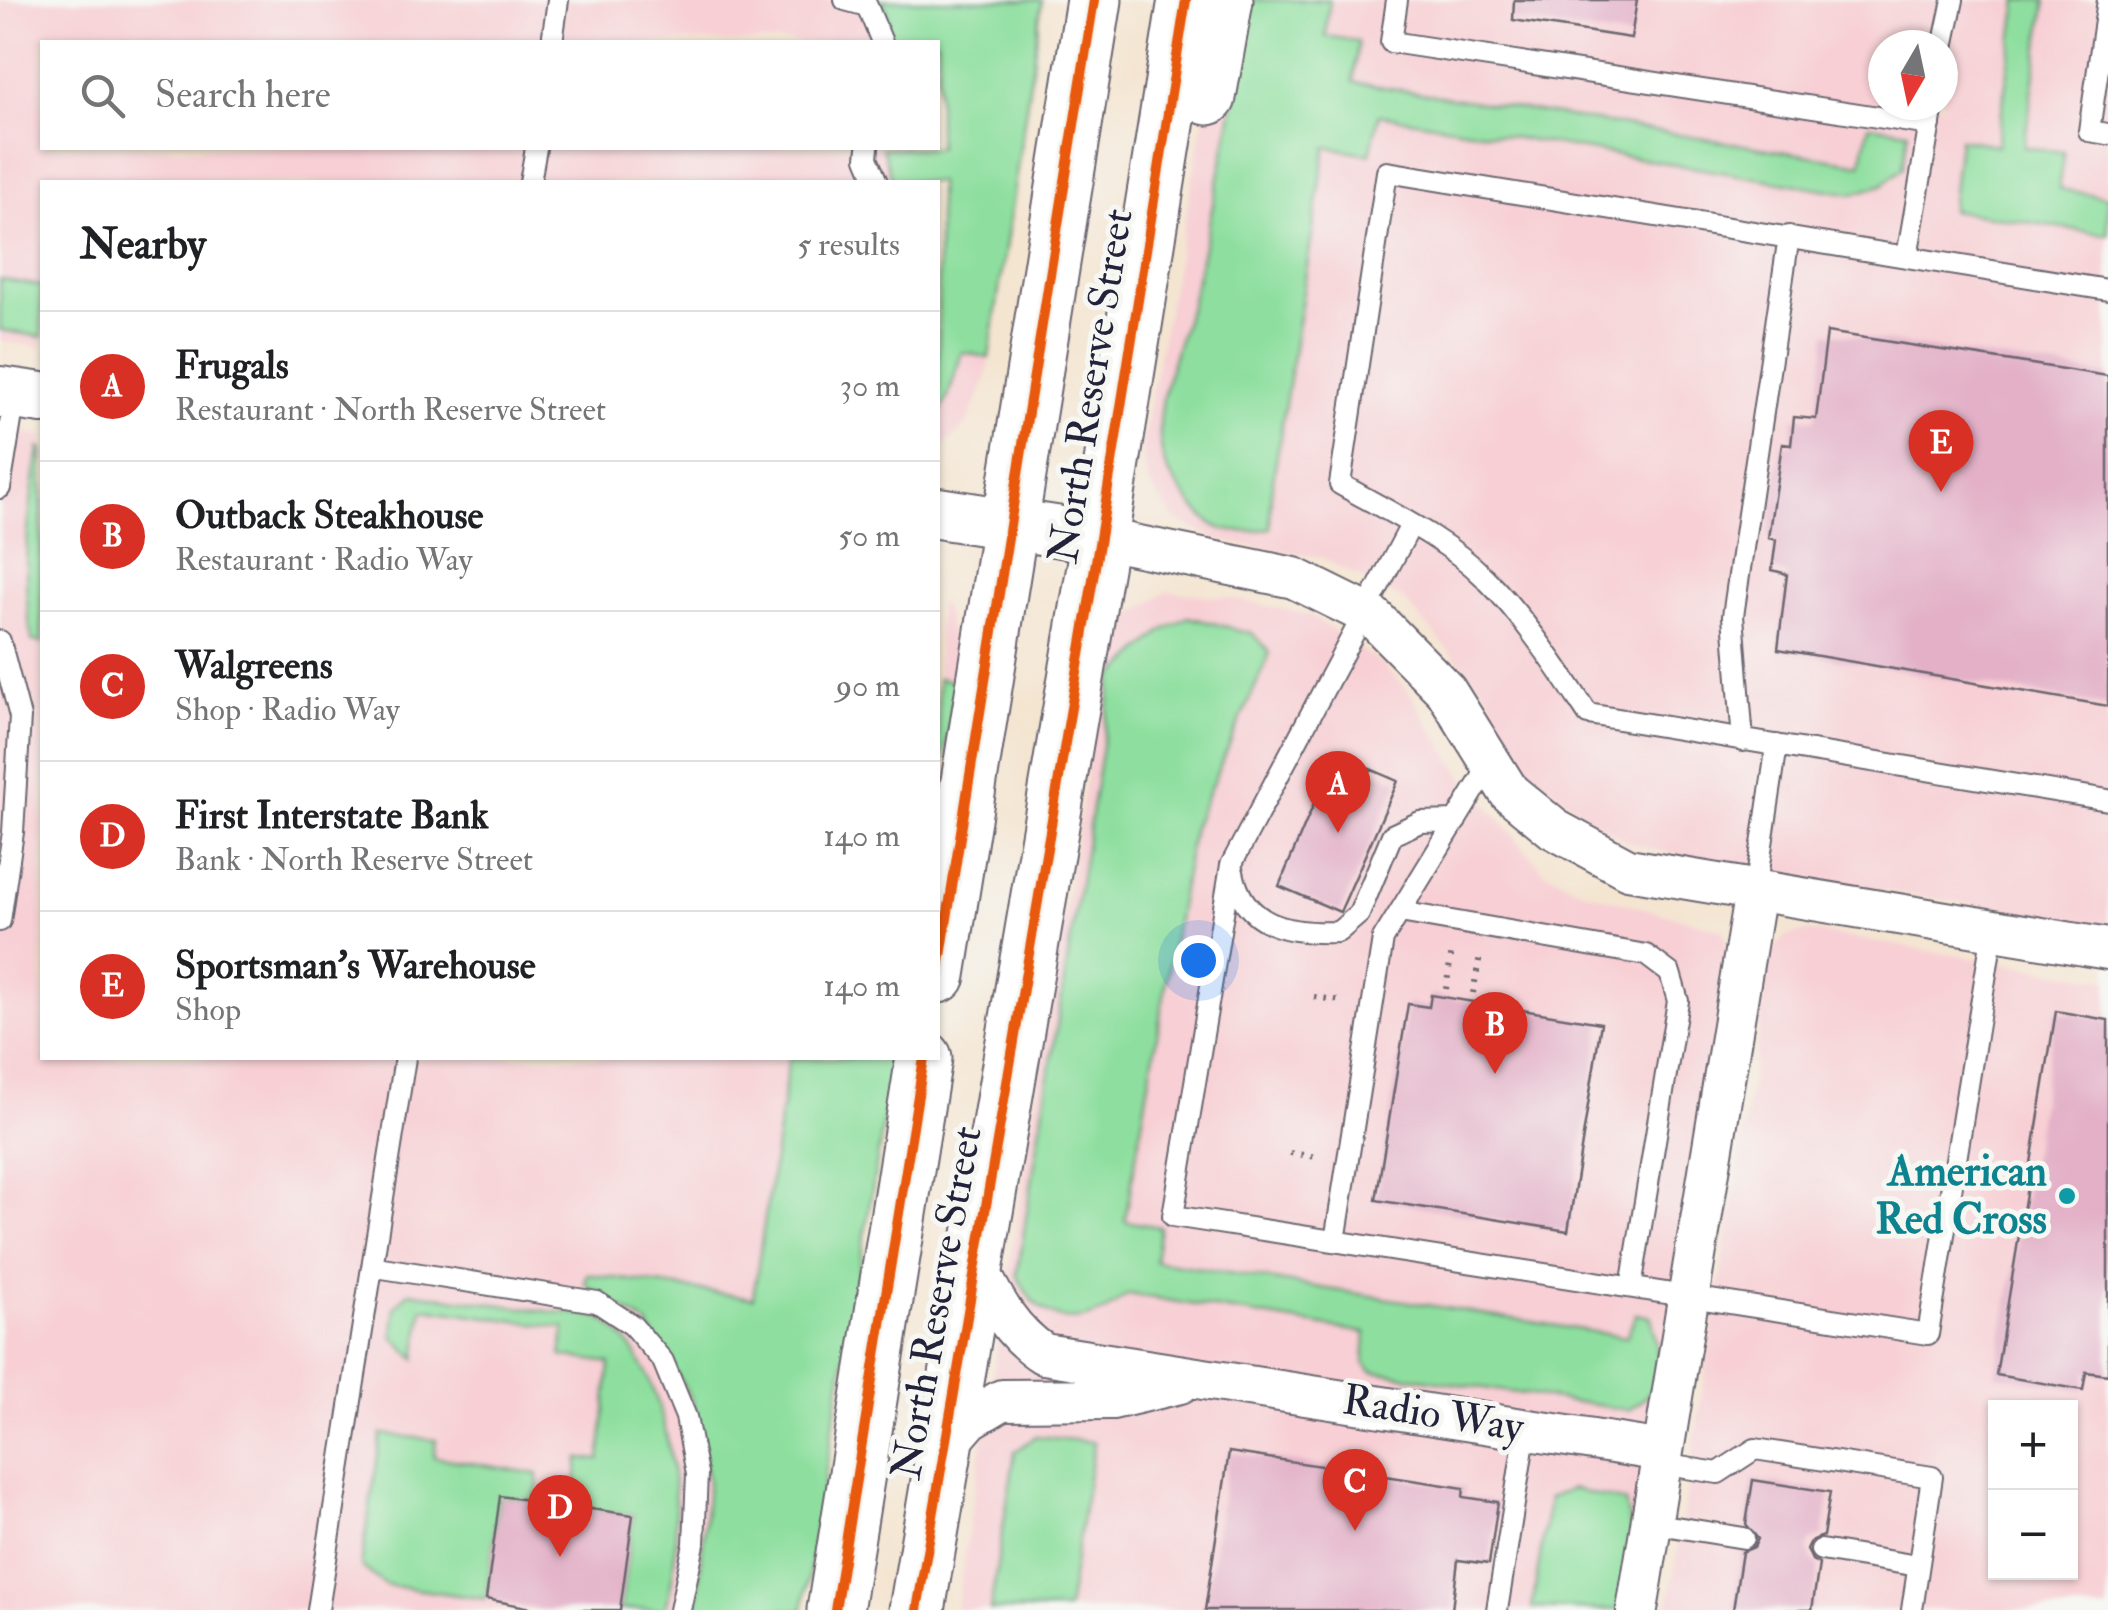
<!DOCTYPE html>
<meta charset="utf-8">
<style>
:root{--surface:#fff;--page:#f6f6f6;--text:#202124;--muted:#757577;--line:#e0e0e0;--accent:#d93025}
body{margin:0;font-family:"IM FELL Double Pica",serif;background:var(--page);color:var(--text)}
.controls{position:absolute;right:30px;bottom:30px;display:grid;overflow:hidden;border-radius:0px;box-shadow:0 2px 8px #0004}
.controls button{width:90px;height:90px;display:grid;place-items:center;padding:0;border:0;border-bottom:2px solid var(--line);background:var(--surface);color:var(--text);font:50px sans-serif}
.compass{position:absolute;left:1868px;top:30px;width:90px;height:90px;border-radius:50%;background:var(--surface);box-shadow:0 2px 8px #0004;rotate:189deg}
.you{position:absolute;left:1198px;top:960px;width:35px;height:35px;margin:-25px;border:8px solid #fff;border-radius:50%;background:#1a73e8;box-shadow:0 0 0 15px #1a73e833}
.badge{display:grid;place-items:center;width:65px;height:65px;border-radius:50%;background:var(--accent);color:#fff;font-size:32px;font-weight:700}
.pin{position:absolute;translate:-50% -82px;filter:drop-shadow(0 2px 5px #0008)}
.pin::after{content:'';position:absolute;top:52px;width:35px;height:30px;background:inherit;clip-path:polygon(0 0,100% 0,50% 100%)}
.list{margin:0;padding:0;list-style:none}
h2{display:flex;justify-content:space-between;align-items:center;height:130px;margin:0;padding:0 40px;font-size:42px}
h2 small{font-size:32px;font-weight:400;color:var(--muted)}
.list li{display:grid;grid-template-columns:65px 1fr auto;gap:30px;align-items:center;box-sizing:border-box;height:150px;padding:0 40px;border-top:2px solid var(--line)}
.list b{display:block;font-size:38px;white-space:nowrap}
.list p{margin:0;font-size:32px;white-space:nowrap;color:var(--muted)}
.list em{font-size:32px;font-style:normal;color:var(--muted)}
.icon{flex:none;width:55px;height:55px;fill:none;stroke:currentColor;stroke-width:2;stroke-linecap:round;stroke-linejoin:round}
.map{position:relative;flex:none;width:2108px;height:1610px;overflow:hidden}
.search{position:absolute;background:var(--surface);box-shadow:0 2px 8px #0004;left:40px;top:40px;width:900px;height:110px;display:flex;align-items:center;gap:25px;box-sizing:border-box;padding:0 35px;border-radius:0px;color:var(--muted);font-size:38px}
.panel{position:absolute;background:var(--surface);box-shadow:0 2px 8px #0004;left:40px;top:180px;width:900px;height:880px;border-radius:0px}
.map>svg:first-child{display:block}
.built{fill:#f7cfd4;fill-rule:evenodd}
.green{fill:#8edf9f;stroke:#58806d;stroke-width:2.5}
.building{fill:#e3b0c7}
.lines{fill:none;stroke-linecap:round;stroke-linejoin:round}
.service-casing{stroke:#6c6670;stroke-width:24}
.minor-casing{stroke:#6c6670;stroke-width:44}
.tertiary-casing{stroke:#6c6670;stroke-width:54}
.trunk-casing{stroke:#6c6670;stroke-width:59}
.path{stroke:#6c6670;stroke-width:6;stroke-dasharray:2.5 8;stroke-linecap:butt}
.service{stroke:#fff;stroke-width:20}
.minor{stroke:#fff;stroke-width:40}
.tertiary{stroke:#fff;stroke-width:50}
.trunk{stroke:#fff;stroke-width:55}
.cycleway-casing{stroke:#f6f6f2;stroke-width:16}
.cycleway{stroke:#e8590c;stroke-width:10}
.culture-dot{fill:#0f9aa8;stroke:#f6f6f2;stroke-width:4}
.labels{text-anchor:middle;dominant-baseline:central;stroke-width:10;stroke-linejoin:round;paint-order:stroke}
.street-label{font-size:42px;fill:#22223b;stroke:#f6f6f2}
.culture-label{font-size:42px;font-weight:bold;fill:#0d838f;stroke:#f6f6f2;text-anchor:end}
</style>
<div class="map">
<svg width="2108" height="1610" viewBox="0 0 2108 1610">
<rect width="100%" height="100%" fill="#f6f6f2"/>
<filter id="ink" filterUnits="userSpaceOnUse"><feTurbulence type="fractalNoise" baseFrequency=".01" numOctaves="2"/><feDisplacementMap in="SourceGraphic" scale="20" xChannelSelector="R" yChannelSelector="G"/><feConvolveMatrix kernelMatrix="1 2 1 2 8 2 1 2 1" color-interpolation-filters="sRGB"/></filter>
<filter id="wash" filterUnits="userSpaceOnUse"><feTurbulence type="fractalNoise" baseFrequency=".0048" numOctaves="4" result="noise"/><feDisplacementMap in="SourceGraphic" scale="40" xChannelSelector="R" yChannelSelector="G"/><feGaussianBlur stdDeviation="2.25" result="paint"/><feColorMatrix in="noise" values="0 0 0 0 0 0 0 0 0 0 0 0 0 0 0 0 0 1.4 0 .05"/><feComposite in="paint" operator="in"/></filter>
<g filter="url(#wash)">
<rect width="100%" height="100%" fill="#f4e5d1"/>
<!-- built -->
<path class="built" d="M 0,0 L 1042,0 L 986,380 L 966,425 L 938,452 L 938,182 L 42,182 L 42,347 L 0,341 ZM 42,42 L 938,42 L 938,148 L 42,148 Z
M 1227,0 L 2108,0 L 2108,926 L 1695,860 L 1626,842 L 1578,810 L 1517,760 L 1488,694 L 1404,600 L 1320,557 L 1220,541 L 1174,519 L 1147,481 L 1141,448 ZM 1883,45 L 1943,45 L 1943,105 L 1883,105 Z
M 0,429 L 42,435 L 42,1058 L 894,1058 L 803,1610 L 0,1610 Z
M 1168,591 L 1235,599 L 1310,615 L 1382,664 L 1407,689 L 1462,775 L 1544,871 L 1586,892 L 1723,930 L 1729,955 L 1622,1610 L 956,1610 L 1103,669 L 1133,614 Z
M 938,599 L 944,608 L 957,661 L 938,795 Z
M 1809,931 L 2108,980 L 2108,1610 L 1668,1610 L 1771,954 L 1785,936 ZM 1996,1408 L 2070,1408 L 2070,1572 L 1996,1572 Z"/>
<!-- green -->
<path class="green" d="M 878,0 L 1042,0 L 989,358 L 962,352 L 948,397 L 938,415 L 938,182 L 893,182 L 882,148 L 938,148 L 938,42 L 891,42 L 886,7 Z
M 1249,0 L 1330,0 L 1325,36 L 1358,41 L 1353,82 L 1861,164 L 1869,125 L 1908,131 L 1903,168 L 1882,185 L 1852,194 L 1379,115 L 1370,154 L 1326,147 L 1271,493 L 1270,528 C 1227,537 1212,531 1186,497 C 1179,487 1169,476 1165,464 C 1146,409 1183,340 1195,286 C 1216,191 1238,97 1249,0 Z
M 2018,0 L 2046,0 L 2024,147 L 2064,152 L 2059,189 L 2108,197 L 2108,235 L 1951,210 L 1959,139 L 1997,145 Z
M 0,279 L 42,286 L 42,337 L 0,330 Z
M 39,448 L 42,449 L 42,643 L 32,641 C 20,574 28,515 39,448 Z
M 1188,617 L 1252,633 L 1270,653 L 1193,827 L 1125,1221 L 1160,1227 L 1155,1261 L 1626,1337 L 1636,1314 L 1651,1317 C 1660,1359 1670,1386 1628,1410 L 1372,1371 L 1364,1363 L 1366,1333 L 1129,1294 C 1119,1299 1112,1308 1102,1312 C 1064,1332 1031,1310 1017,1274 L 1113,677 L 1162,631 Z
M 938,678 L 956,682 L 938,795 Z
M 789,1058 L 894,1058 L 803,1610 L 697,1610 L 708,1481 L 692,1400 L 647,1324 L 585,1284 L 587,1274 L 753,1298 Z
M 409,1292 C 457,1299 505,1305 553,1312 C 566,1313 587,1312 599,1318 C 675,1359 689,1536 665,1609 L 620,1610 L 633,1515 L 573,1507 L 579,1458 L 600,1460 L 610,1363 L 561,1356 L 565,1328 L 423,1308 L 416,1359 L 393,1337 L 395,1307 Z
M 381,1434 L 436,1440 L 434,1457 L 538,1474 L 537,1501 L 500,1497 L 486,1599 L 385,1585 L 361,1566 Z
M 1036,1436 L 1094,1442 L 1067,1610 L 990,1610 L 1015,1452 Z
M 1572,1489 L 1625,1502 L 1634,1542 L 1622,1610 L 1532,1608 L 1549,1498 Z"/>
<g id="blocks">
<!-- building -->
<path class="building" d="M 1514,0 L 1637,0 L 1631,38 L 1513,20 Z
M 1827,332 L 2108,376 L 2108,706 L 1778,649 L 1787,574 L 1772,570 L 1776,540 L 1768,538 L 1782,444 L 1791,445 L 1794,417 L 1816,419 Z
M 1335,754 L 1398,781 L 1340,912 L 1279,886 Z
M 1431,995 L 1601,1023 L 1568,1231 L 1376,1200 L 1408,1004 L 1429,1007 Z
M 2056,1011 L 2108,1020 L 2108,1375 L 2086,1372 L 2083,1390 L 1996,1375 Z
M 1229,1452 L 1464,1488 L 1463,1497 L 1498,1502 L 1489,1564 L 1458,1560 L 1452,1610 L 1205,1610 Z
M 1753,1480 L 1830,1492 L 1823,1536 L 1811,1541 L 1807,1549 L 1812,1560 L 1819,1564 L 1812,1610 L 1733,1610 L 1742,1552 L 1754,1547 L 1758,1539 L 1746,1524 Z
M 500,1496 L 633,1515 L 620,1610 L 542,1610 L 486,1599 Z"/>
</g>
</g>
<g filter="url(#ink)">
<use href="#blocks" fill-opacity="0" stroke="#6c6670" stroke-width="2.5"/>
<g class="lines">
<defs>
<path id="service" d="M 845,0 L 867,6 L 882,42
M 1397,0 L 1391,42 L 1930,125
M 2108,0 L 2089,131 L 2108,134
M 552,42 L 558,0
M 1943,47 L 1953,0
M 868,148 L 867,158 L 877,182
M 530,182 L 536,148
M 1907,257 L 1933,105
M 2108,290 L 1387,172 L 1340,484 C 1387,511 1445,538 1484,577 C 1525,618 1556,666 1588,714 L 2108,800
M 0,488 L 15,396
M 1411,525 L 1231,865 L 1173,1216 L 1928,1334 L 1993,930
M 0,641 L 20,717 L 13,832 L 0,921
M 1743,741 L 1733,616 L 1789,236
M 1233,872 C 1243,927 1290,934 1338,932 L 1359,914 L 1392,835 L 1420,822 L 1456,821
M 1755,891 L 1777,745
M 1400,912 L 1646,955 L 1670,973 L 1678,1001 L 1631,1287
M 1335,1241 L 1383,939 L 1491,763
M 376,1267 L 597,1302 L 632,1325 L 663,1361 L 686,1417 L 697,1474 L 694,1544 L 680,1610
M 1661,1464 L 1718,1473 L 1755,1449 L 1932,1477 L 1912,1610
M 1651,1523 L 1744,1538
M 1821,1550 L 1918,1566
M 318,1610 L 405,1058
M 1497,1610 L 1526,1429"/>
<path id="minor" d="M 1100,538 L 1294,578 L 1373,617 L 1446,691 L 1509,792 L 1554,829 L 1628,869 L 2108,949
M 977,1267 C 995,1302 1011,1333 1044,1354 L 1663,1451
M 945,1448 L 970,1419 L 1002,1400 L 1112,1399 L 1180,1383
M 1637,1610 L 1755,891"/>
<path id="tertiary" d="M 0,392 L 42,398
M 938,513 L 1100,538"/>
<path id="trunk" d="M 1208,97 L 1225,0
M 938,975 L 1094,0
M 835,1610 L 924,1058
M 917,1610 L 1100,538 L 1186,0"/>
</defs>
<!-- service casing -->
<use href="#service" class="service-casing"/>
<!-- minor casing -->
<use href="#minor" class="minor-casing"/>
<!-- tertiary casing -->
<use href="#tertiary" class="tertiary-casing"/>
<!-- trunk casing -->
<use href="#trunk" class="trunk-casing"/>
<!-- path -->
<path class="path" d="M 1446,989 L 1452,950
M 1473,993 L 1480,955
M 1314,997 L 1343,1001
M 1290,1153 L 1317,1157"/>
<!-- service -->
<use href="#service" class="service"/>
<!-- minor -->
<use href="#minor" class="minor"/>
<!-- tertiary -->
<use href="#tertiary" class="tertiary"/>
<!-- trunk -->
<use href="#trunk" class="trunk"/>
<defs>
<path id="cycleway" d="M 938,975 L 1094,0
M 835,1610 L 924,1058
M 917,1610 L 1100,538 L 1186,0"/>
</defs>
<!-- cycleway casing -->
<use href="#cycleway" class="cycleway-casing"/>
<!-- cycleway -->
<use href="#cycleway" class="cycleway"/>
</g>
</g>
<!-- markers -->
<circle class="culture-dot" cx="2067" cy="1196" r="10"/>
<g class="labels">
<!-- street labels -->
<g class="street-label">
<text transform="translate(1091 386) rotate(-81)">North Reserve Street</text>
<text transform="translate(937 1303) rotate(-80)">North Reserve Street</text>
<text transform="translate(1433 1414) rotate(9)">Radio Way</text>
</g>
<!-- culture labels -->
<g class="culture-label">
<text x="2047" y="1172">American<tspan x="2047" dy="48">Red Cross</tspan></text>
</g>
</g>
</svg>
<div class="controls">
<button>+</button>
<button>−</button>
</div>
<svg class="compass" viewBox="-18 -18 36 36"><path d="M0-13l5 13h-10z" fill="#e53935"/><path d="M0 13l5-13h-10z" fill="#757577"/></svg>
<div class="you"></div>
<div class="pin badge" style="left:1338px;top:833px">A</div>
<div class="pin badge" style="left:1495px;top:1074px">B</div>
<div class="pin badge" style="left:1355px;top:1531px">C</div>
<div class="pin badge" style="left:560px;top:1557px">D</div>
<div class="pin badge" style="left:1941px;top:492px">E</div>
<div class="search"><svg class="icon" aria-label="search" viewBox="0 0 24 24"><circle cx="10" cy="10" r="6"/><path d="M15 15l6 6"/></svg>Search here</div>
<section class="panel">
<h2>Nearby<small>5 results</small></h2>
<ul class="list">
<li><span class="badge">A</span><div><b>Frugals</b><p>Restaurant · North Reserve Street</p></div><em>30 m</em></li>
<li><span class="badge">B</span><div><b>Outback Steakhouse</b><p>Restaurant · Radio Way</p></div><em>50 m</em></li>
<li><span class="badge">C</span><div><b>Walgreens</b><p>Shop · Radio Way</p></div><em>90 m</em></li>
<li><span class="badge">D</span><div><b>First Interstate Bank</b><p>Bank · North Reserve Street</p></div><em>140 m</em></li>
<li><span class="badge">E</span><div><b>Sportsman's Warehouse</b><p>Shop</p></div><em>140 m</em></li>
</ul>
</section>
</div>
